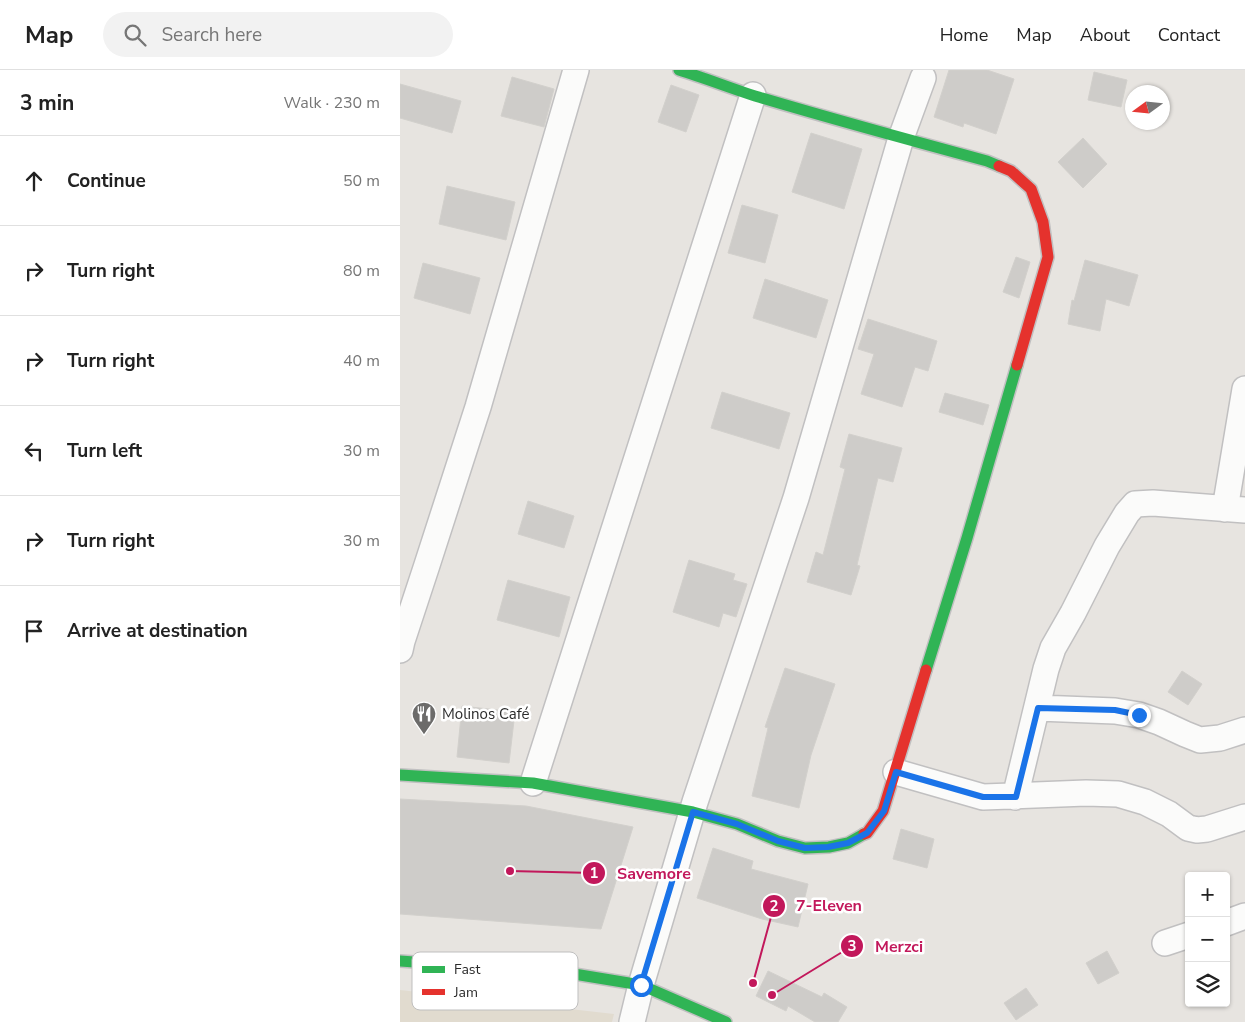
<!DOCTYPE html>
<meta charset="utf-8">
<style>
:root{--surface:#fff;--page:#f2f2f2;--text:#222;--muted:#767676;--line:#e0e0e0}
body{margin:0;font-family:"Nunito Sans",sans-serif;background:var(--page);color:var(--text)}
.controls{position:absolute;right:15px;bottom:15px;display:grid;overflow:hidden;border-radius:5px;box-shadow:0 1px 4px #0004}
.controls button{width:45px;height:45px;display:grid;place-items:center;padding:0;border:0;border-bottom:1px solid var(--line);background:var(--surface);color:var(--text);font:25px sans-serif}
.compass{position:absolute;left:725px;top:15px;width:45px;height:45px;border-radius:50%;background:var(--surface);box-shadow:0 1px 4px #0004;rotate:255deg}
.stop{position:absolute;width:15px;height:15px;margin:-11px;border:4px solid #1a73e8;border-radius:50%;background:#fff}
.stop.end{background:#1a73e8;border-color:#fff;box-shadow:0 1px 5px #0008}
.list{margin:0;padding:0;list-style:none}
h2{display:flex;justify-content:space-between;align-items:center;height:65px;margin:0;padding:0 20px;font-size:21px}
h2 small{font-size:16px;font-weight:400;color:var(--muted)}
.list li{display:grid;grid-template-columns:32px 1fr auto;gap:15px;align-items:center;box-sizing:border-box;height:90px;padding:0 20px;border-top:1px solid var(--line)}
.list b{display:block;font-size:19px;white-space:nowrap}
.list em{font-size:16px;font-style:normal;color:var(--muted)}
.icon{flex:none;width:28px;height:28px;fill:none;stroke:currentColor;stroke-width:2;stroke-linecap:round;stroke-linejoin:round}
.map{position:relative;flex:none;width:845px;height:952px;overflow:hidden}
header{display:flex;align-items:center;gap:30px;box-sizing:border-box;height:70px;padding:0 25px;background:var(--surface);border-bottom:1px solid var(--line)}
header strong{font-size:24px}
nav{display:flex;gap:28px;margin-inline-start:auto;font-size:18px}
.search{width:350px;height:45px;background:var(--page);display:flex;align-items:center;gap:12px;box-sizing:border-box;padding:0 18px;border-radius:28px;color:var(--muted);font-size:19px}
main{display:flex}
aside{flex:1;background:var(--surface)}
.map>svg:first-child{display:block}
.education{fill:#e1dbcf}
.building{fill:#ceccc9;stroke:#d2d0cc}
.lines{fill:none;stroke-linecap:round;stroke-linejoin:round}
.street-casing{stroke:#c1c0c1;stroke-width:28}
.fast-casing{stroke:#c1c0c1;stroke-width:14}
.jam-casing{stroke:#c1c0c1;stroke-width:14}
.street{stroke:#fbfbfa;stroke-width:25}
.fast{stroke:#30b455;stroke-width:11}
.jam{stroke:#e5322d;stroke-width:11}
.route{stroke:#1a73e8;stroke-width:6}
.labels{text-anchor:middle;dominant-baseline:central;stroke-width:5;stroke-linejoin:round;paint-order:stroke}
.poi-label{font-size:15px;fill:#2a2a2a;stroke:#fff;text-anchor:start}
.key{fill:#fff;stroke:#bfbfbf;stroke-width:1}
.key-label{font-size:14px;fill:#2a2a2a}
.leader{fill:none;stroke:#c2185b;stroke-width:2}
.callout-dot{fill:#c2185b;stroke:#fff;stroke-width:2}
.mark-label{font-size:15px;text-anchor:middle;font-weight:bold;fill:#fff}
.callout-label{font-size:16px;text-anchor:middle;font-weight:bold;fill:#c2185b;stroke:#fff;stroke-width:5;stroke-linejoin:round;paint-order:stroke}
</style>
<header>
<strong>Map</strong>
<div class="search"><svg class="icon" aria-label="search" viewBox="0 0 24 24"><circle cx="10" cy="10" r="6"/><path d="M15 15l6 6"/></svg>Search here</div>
<nav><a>Home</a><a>Map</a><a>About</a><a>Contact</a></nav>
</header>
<main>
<aside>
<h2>3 min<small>Walk · 230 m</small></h2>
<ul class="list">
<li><svg class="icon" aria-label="ahead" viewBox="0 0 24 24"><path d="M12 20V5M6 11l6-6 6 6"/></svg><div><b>Continue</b></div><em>50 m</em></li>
<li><svg class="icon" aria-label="right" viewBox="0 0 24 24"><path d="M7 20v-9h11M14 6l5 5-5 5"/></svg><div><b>Turn right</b></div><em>80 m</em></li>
<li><svg class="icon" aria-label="right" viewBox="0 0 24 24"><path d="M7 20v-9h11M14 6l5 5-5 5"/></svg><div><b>Turn right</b></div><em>40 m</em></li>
<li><svg class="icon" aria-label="left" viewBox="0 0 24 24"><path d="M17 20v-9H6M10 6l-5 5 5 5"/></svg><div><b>Turn left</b></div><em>30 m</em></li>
<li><svg class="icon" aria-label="right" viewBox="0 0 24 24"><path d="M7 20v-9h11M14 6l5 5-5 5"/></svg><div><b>Turn right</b></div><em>30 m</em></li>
<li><svg class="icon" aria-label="arrive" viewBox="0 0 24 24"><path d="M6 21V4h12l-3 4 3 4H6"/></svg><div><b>Arrive at destination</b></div></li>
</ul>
</aside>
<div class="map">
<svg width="845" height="952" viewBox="0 0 845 952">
<rect width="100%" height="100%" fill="#e7e4e0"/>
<!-- education -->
<path class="education" d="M 0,920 L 214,944 L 212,952 L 0,952 Z"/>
<!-- building -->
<path class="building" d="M 549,0 L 587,0 L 614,9 L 596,64 L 564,53 L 563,57 L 534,47 Z
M 694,2 L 727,10 L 721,37 L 688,30 Z
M 112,7 L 154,19 L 144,57 L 101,46 Z
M 0,14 L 61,31 L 52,63 L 0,48 Z
M 271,15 L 299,25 L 286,62 L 258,52 Z
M 411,63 L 462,79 L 444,139 L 392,122 Z
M 683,68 L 707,94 L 683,118 L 658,92 Z
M 47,116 L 115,132 L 106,170 L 39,154 Z
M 342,135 L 378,145 L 365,193 L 328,183 Z
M 616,187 L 630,192 L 619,228 L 603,222 Z
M 685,190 L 738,205 L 729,236 L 706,229 L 700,261 L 668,254 L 672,230 L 674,231 Z
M 23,193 L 80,208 L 70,244 L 14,228 Z
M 365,209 L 428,230 L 416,268 L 353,248 Z
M 468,249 L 537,271 L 528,301 L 515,297 L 502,337 L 461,324 L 474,284 L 458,279 Z
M 322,322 L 390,343 L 379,379 L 311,358 Z
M 545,323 L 589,335 L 583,355 L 539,342 Z
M 449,364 L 502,378 L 493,412 L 478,408 L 457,495 L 460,496 L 451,525 L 407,512 L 416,482 L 423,485 L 445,399 L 440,397 Z
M 128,431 L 174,446 L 164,478 L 118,464 Z
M 289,490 L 335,504 L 333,510 L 347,514 L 336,547 L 323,543 L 319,557 L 273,542 Z
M 108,510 L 170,527 L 159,567 L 97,550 Z
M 385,598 L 435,614 L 411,685 L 399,738 L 352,726 L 368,658 L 365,657 Z
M 782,601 L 802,614 L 788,635 L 768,622 Z
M 62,636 L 115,642 L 109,693 L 57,687 Z
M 0,729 L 126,736 L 233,757 L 201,859 L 0,844 Z
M 501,759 L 534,769 L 527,798 L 493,789 Z
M 313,778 L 353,791 L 351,799 L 408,814 L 398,857 L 362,849 L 297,828 Z
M 707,881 L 719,903 L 698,914 L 686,893 Z
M 368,901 L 422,927 L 424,923 L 447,937 L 438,952 L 415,952 L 388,936 L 386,941 L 356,926 Z
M 626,918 L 638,935 L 616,950 L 604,933 Z"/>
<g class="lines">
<defs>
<path id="street" d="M 825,439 L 845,319
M 0,580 L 2,571 L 27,495 L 78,337 L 176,0
M 638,638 L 715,641 L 739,645 L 759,652 L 785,664 L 800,670 L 820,668 L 845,660
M 496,702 L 583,727 L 686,723 L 718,724 L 745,732 L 769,744 L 788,758 L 797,760 L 807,759 L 845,747
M 133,713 L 353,25
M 615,727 L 646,599 L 653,578 L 673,543 L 707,476 L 727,443 L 735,434 L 753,433 L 845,440
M 826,853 L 845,846
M 765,873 L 789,865
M 232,952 L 241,915 L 295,732 L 396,428 L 501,68 L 523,8"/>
<path id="fast" d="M 279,0 C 305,8 330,18 355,26 C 432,49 509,70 587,91 L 599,96
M 526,600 L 567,468 L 617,295
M 0,705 L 133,713 L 293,742 L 337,754 L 378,771 L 405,778 L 429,777 L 448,773 L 464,764
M 0,891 L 168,903 L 241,915 L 326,952"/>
<path id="jam" d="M 599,96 L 611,101 L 631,119 L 643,152 L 648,187 L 617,295
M 464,764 L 467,763 L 483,741 L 526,600"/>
</defs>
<!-- street casing -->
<use href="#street" class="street-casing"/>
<!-- fast casing -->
<use href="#fast" class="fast-casing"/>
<!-- jam casing -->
<use href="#jam" class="jam-casing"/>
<!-- street -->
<use href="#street" class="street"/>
<!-- fast -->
<use href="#fast" class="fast"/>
<!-- jam -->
<use href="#jam" class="jam"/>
</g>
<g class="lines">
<!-- route -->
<path class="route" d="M 241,915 L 293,742 L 337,754 L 378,771 L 405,778 L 428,777 L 448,773 L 467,763 L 484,741 L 496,702 L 583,727 L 616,727 L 638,638 L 715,640 L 739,645"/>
</g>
<!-- icons -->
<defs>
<symbol id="restaurant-pin" viewBox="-11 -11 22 30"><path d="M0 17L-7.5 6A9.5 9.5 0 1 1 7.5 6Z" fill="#6c6b6a" stroke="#fff"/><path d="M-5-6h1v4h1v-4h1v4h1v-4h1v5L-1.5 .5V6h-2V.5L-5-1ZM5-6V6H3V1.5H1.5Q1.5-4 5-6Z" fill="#fff"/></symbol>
</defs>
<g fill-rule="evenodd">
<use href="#restaurant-pin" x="10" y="630" width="28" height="38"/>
</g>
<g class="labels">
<!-- poi labels -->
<g class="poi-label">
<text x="42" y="644">Molinos Café</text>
</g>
</g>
<!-- legend -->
<rect x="12" y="882" width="166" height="58" rx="8" class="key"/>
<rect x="22" y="896" width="23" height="7" fill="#30b455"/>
<rect x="22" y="919" width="23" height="6" fill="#e5322d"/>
<g class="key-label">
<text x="54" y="904">Fast</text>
<text x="54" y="927">Jam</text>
</g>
<!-- callouts -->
<path class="leader" d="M110 801L194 803M353 913L374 836M372 925L452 876"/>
<g class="callout-dot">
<circle cx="110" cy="801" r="5"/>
<circle cx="353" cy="913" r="5"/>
<circle cx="372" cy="925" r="5"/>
<circle cx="194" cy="803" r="12"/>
<circle cx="374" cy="836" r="12"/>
<circle cx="452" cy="876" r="12"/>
</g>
<g class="mark-label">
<text x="194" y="808">1</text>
<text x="374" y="841">2</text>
<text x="452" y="881">3</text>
</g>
<g class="callout-label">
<text x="254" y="809">Savemore</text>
<text x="429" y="841">7-Eleven</text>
<text x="499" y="882">Merzci</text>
</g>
</svg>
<div class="controls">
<button>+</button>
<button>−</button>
<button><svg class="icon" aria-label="layers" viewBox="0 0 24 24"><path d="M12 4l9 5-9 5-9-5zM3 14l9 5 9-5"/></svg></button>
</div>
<svg class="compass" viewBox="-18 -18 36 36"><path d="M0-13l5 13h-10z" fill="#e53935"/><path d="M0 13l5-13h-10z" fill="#767676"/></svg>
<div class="stop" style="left:241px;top:915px"></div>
<div class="stop end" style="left:739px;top:645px"></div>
</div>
</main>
